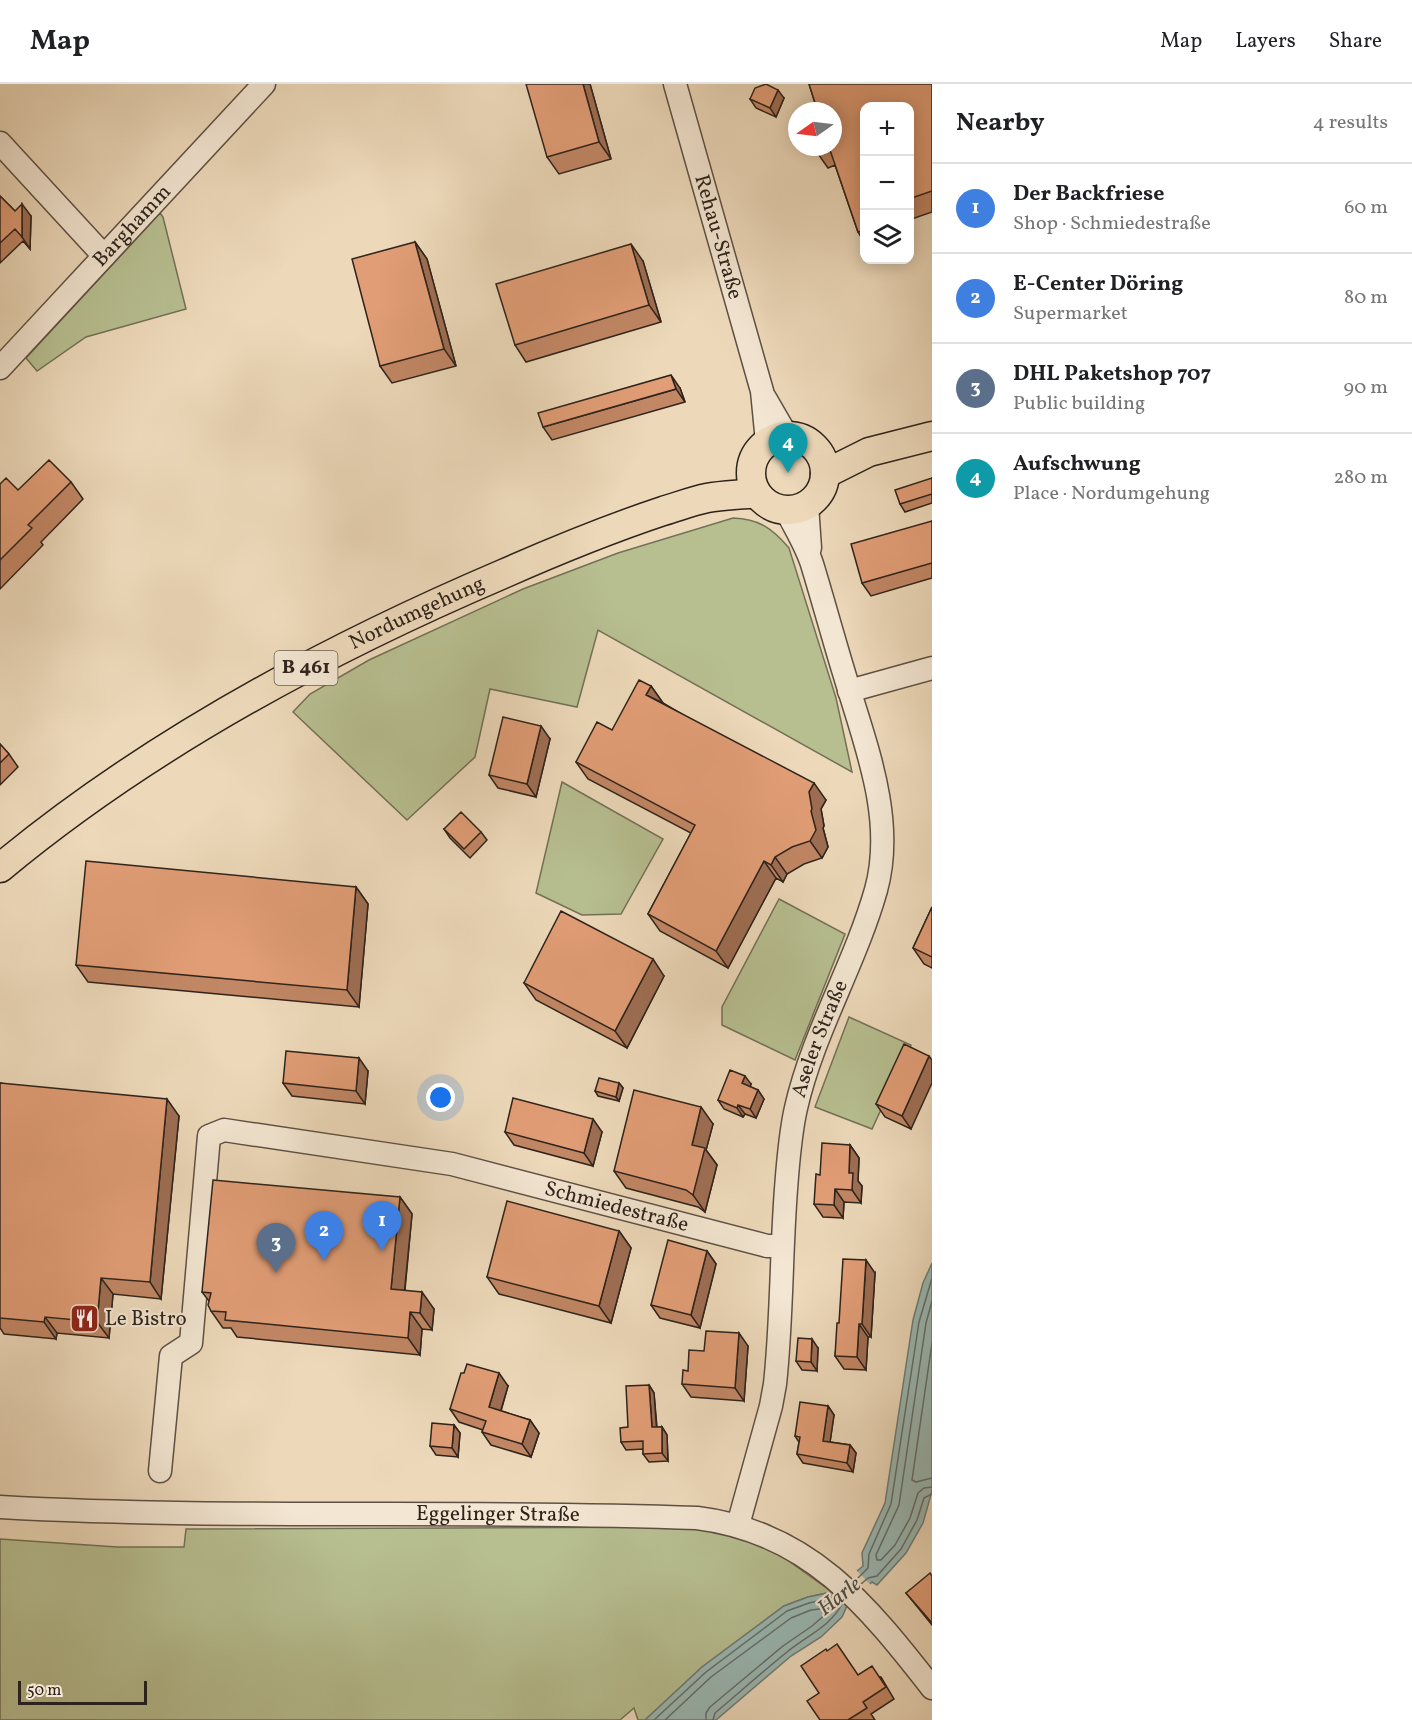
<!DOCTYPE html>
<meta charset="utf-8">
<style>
:root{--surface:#fff;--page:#f2f2f2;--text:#202124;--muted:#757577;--line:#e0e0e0;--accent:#8f2418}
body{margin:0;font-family:Vollkorn,serif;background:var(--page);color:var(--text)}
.controls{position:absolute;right:18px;top:18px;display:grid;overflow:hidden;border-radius:12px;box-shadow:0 3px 15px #0003}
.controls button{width:54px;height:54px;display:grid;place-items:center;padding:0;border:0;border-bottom:2px solid var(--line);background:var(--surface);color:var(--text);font:30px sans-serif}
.compass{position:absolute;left:788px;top:18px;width:54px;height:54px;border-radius:50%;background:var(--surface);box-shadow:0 3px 15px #0003;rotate:256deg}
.scale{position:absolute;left:18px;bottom:15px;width:129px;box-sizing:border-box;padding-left:6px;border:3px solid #2e231c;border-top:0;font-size:16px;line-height:21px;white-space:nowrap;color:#2e231c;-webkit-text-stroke:4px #f3e6d2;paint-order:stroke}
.you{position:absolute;left:441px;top:1014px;width:21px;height:21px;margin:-15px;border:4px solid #fff;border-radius:50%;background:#1a73e8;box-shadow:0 0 0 9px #1a73e833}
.badge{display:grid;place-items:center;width:39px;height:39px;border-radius:50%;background:var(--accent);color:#fff;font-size:20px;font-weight:700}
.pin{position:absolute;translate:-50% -50px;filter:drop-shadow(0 2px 3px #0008)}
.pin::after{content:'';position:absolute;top:32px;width:21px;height:18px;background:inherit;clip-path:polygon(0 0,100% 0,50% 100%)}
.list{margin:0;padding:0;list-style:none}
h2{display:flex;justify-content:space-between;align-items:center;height:78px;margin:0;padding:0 24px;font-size:26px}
h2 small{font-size:20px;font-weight:400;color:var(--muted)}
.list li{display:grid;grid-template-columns:39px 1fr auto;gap:18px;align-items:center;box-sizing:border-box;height:90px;padding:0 24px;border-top:2px solid var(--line)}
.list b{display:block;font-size:22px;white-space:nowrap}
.list p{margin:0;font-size:20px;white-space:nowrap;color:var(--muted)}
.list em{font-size:20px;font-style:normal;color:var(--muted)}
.icon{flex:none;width:33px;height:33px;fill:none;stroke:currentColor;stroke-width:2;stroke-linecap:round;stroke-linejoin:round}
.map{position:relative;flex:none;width:932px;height:1636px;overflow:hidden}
header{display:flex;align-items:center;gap:36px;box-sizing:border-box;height:84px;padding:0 30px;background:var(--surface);border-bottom:2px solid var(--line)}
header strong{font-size:28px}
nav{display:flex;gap:33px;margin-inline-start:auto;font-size:21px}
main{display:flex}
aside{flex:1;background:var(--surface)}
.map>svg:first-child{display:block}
.green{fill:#b7bf91;stroke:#727156;stroke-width:1.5}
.water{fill:#9ab9b5;stroke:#6f7d78;stroke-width:1.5}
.pier{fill:#edd9ba}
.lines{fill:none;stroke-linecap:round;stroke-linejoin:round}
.shore{stroke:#646e68;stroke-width:1.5}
.minor-casing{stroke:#5e5044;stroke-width:25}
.major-casing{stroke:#2e231c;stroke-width:31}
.minor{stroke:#f3e6d2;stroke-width:22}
.major{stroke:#edd9ba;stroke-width:28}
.wall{fill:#c28765;stroke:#2e231c;stroke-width:1.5}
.shaded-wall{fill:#9e6e53;stroke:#2e231c;stroke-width:1.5}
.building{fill:#e19d76;stroke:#2e231c;stroke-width:1.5}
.labels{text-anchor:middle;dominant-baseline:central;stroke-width:4.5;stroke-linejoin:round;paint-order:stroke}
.shield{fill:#f3e6d2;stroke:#695e53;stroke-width:1.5}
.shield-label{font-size:20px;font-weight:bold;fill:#2e231c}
.street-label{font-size:21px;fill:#2e231c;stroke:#f3e6d2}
.poi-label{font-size:21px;fill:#2e231c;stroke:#f3e6d2;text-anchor:start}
.water-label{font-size:22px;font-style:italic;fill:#4e504a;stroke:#f3e6d2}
</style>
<header>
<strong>Map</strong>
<nav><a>Map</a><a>Layers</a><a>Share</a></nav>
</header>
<main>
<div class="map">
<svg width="932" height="1636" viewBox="0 0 932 1636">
<rect width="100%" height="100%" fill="#edd9ba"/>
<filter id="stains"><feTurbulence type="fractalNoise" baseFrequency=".00333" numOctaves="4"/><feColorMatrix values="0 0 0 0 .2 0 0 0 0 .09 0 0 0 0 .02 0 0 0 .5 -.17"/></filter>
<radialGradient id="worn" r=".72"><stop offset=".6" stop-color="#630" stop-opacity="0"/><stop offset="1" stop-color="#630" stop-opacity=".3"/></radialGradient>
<!-- green -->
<path class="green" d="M 160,129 L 163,133 L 186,225 L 86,253 L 37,287 L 26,274 Z
M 733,434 C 759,435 772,444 789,464 L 836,614 L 852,688 L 598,546 L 577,623 L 490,605 L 475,673 L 407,736 L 293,628 L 310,610 L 369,576 L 523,505 L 618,469 Z
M 562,698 L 663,755 L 621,830 L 582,831 L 536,809 Z
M 779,815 L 845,850 L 795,976 L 722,941 L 722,923 Z
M 849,933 L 911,961 L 872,1045 L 815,1023 Z
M 683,1443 L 753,1454 L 786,1475 L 832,1508 L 808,1513 L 784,1522 L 702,1583 L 645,1636 L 638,1636 L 634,1624 L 620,1636 L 0,1636 L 0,1455 L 117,1463 L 184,1463 L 186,1445 Z"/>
<!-- water -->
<path class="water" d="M 932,1179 L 932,1407 L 923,1439 L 906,1469 L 877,1501 L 872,1498 L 847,1522 L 842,1533 L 821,1553 L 791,1572 L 716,1636 L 645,1636 L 702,1583 L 784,1522 L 808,1513 L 832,1508 L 863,1482 L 862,1469 L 885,1419 L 913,1236 L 923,1199 Z"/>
<!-- pier -->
<path class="pier" d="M 855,1485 L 872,1502 L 849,1525 L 829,1505 Z"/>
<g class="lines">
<!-- shore -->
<path class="shore" d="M 932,1217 L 926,1239 L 899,1421 L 876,1471 L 877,1476 L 881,1476 L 895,1461 L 910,1434 L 918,1409 L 924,1404 L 932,1403
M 932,1259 L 912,1396 L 916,1398 L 932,1394
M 855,1497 L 868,1484 L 869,1470 L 891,1420 L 919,1238 L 932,1194
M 860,1501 L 868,1494 L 877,1492 L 901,1465 L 917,1436 L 924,1414 L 932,1410
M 654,1636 L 706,1588 L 787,1527 L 809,1519 L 835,1513
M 665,1636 L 711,1593 L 791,1534 L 811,1526 L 828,1524 L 828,1528 L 812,1542 L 783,1562 L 710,1623 L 706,1629 L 706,1636
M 713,1636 L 715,1629 C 739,1609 762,1588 787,1568 C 806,1552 830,1543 842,1520"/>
<defs>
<g id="minor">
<path id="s1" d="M 675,0 L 762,307 L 767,358"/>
<path d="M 0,59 L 104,172"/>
<path id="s2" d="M 0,284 L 264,0"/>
<path d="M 765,314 L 787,352"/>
<path d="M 807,421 L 810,464"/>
<path d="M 849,607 L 932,584"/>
<path id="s3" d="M 160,1387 L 171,1272 L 191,1259 L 209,1052 L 224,1046 L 452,1080 L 767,1162 L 782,1162"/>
<path id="s4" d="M 0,1423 C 232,1436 465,1425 697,1434 C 809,1448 867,1521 932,1604"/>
<path id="s5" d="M 738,1441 L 771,1322 L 775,1300 C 782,1236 781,1170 786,1105 C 788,1078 790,1050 796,1024 C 813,949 855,880 876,806 C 896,734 864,657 844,589 C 833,553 823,516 812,480 C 806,461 795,444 786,426"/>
</g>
<g id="major">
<circle cx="788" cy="389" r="37"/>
<path d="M 825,390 L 869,368 L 932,352"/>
<path id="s6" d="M 0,784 C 149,660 325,566 503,490 C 555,467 609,445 663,427 C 677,423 692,417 707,414 C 723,411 740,411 756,409"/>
</g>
</defs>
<!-- minor casing -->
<use href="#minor" class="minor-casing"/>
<!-- major casing -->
<use href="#major" class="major-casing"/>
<!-- minor -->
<use href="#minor" class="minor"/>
<!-- major -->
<use href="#major" class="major"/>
</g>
<!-- wall -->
<path class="wall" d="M 590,0 L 611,75 L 559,90 L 547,73 Z
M 809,0 L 932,0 L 932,128 L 909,136 L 909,22 L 864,22 L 864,158 L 858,148 L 835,81 L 828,84 L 816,67 L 815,63 L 833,63 L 833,27 L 803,27 L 803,26 L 816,22 Z
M 784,14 L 776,33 L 756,24 L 750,15 Z
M 0,112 L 15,127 L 31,132 L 30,165 L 23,157 L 0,179 Z
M 415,158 L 427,175 L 456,282 L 392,299 L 380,282 Z
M 643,177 L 661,238 L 526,278 L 515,261 Z
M 680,304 L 685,318 L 552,356 L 543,343 Z
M 932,394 L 932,419 L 905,428 L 900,420 Z
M 71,398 L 83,415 L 41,458 L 43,461 L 0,505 L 0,400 L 18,406 Z
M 932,437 L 932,494 L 871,512 L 862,499 Z
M 651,602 L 663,619 L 826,716 L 821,725 L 824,742 L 823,744 L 828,763 L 822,774 L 804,780 L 787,790 L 783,798 L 776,794 L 728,884 L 660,847 L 648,830 L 691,749 L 588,695 L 576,678 L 612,646 Z
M 550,655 L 536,713 L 498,704 L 489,691 Z
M 0,660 L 9,670 L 18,683 L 0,701 Z
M 444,745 L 481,748 L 487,756 L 470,774 L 450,754 Z
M 356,803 L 368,820 L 359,923 L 88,898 L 76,881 Z
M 932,823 L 932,884 L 924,880 L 913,864 Z
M 664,892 L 627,964 L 536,916 L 524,899 Z
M 932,976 L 911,1045 L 885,1033 L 876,1020 Z
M 368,987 L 365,1020 L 292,1012 L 283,999 Z
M 0,999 L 179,1032 L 161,1215 L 113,1210 L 109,1254 L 57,1249 L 56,1255 L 4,1250 L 0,1244 Z
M 619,999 L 623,1004 L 619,1017 L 598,1012 L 595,1007 Z
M 751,1000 L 750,1003 L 758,1006 L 764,1015 L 756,1034 L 745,1030 L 743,1033 L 724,1025 L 718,1016 Z
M 713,1040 L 706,1066 L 717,1081 L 705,1128 L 698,1123 L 626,1104 L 614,1087 Z
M 505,1048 L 602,1048 L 593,1082 L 514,1061 Z
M 850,1061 L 859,1074 L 858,1097 L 862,1102 L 861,1119 L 844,1118 L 843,1134 L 823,1133 L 814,1120 Z
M 400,1113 L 412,1130 L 405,1206 L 434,1225 L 432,1246 L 422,1245 L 420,1271 L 237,1253 L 231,1244 L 223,1244 L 211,1227 L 209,1217 L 202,1208 Z
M 619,1147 L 631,1164 L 611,1239 L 499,1210 L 487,1193 Z
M 707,1167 L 716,1180 L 700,1244 L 660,1234 L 651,1221 Z
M 875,1189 L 871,1253 L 868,1253 L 866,1286 L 844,1285 L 835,1272 L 839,1239 Z
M 748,1262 L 744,1317 L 691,1313 L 682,1300 L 688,1287 L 704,1267 Z
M 818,1264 L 817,1287 L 802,1286 L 796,1277 Z
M 649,1301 L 654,1309 L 657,1343 L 662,1343 L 667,1351 L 668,1377 L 649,1378 L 643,1370 L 643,1365 L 626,1366 L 621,1358 Z
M 508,1302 L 501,1327 L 530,1336 L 539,1349 L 531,1373 L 491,1361 L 482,1348 L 483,1346 L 459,1338 L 450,1325 Z
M 828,1322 L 834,1331 L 830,1358 L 850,1361 L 856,1369 L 853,1388 L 803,1379 L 797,1370 L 799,1358 L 795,1352 Z
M 454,1341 L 460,1349 L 458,1373 L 436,1371 L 430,1362 Z
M 932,1492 L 932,1541 L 906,1509 Z
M 858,1591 L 881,1593 L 894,1615 L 871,1630 L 875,1636 L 820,1636 L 819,1609 Z"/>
<!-- shaded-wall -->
<path class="shaded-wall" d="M 583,0 L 590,0 L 611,75 L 599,58 Z
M 778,6 L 784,14 L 776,33 L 770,24 Z
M 22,120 L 31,132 L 30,165 L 22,153 Z
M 415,158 L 427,175 L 456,282 L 444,265 Z
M 631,160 L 643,177 L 661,238 L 649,221 Z
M 671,291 L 680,304 L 685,318 L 676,305 Z
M 651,602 L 663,619 L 646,611 Z
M 541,642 L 550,655 L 536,713 L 527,700 Z
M 814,699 L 826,716 L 821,725 L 824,742 L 823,744 L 828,763 L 822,774 L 810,757 L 811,727 L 809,708 Z
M 775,773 L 787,790 L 783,798 L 771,781 Z
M 764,777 L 776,794 L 728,884 L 716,867 Z
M 356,803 L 368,820 L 359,923 L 347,906 Z
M 653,875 L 664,892 L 627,964 L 615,947 Z
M 929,972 L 932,976 L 932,999 L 911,1045 L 902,1032 Z
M 359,974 L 368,987 L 365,1020 L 356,1007 Z
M 745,992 L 751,1000 L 748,1008 L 742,999 Z
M 619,999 L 623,1004 L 619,1017 L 616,1013 Z
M 758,1006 L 764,1015 L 756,1034 L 750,1025 Z
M 167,1015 L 179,1032 L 161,1215 L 150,1198 Z
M 738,1021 L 745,1030 L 743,1033 L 737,1024 Z
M 701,1023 L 713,1040 L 706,1066 L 717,1081 L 705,1128 L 693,1111 L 692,1061 Z
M 593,1035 L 602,1048 L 593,1082 L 584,1069 Z
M 850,1061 L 859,1074 L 858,1097 L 862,1102 L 861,1119 L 852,1106 L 849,1089 Z
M 835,1105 L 844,1118 L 843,1134 L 834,1121 Z
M 400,1113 L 412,1130 L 403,1222 L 391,1205 Z
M 619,1147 L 631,1164 L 611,1239 L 599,1222 Z
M 707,1167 L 716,1180 L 700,1244 L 691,1231 Z
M 866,1176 L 875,1189 L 871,1253 L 862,1240 Z
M 101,1194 L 113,1210 L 109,1254 L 97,1238 Z
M 422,1208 L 434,1225 L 432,1246 L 420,1229 Z
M 410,1228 L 422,1245 L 420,1271 L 408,1254 Z
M 45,1233 L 57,1249 L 56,1255 L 44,1238 Z
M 859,1240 L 868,1253 L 866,1286 L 857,1273 Z
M 739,1249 L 748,1262 L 744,1317 L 735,1304 Z
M 812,1255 L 818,1264 L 817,1287 L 811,1278 Z
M 499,1289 L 508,1302 L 498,1336 L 489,1323 Z
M 649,1301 L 654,1309 L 657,1351 L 652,1343 Z
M 828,1322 L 834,1331 L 829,1365 L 823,1357 Z
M 530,1336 L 539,1349 L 531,1373 L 522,1360 Z
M 454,1341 L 460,1349 L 458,1373 L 452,1364 Z
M 662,1343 L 667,1351 L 668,1377 L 662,1369 Z
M 850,1361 L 856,1369 L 853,1388 L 847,1379 Z"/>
<!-- building -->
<path class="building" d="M 526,0 L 583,0 L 599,58 L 547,73 Z
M 766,0 L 778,6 L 770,24 L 750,15 L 755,4 Z
M 809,0 L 932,0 L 932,107 L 909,115 L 909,22 L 864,22 L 864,146 L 858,148 L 829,63 L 833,63 L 833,27 L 803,27 L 803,26 L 816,22 Z
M 815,63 L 828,63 L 816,67 Z
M 0,112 L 15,127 L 22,120 L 22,153 L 15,145 L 0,159 Z
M 415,158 L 444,265 L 380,282 L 352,175 Z
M 631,160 L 649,221 L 515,261 L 496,200 Z
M 671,291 L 676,305 L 543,343 L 538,329 Z
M 49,376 L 71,398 L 28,441 L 32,444 L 0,476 L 0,400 L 6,394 L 18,406 Z
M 932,394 L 932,410 L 900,420 L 895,406 Z
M 932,437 L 932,479 L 862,499 L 851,460 Z
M 639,596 L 651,602 L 646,611 L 814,699 L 809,708 L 812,725 L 811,727 L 816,746 L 810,757 L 792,763 L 775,773 L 771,781 L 764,777 L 716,867 L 648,830 L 695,741 L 576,678 L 597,638 L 612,646 Z
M 503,633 L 541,642 L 527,700 L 489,691 Z
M 0,660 L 9,670 L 0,679 Z
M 461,728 L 481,748 L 464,765 L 444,745 Z
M 86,777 L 356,803 L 347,906 L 76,881 Z
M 932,823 L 932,873 L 913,864 Z
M 561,827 L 653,875 L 615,947 L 524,899 Z
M 904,960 L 929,972 L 902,1032 L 876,1020 Z
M 286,967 L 359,974 L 356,1007 L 283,999 Z
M 730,986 L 745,992 L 742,999 L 758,1006 L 750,1025 L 738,1021 L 737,1024 L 718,1016 Z
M 599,994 L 619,999 L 616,1013 L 595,1007 Z
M 0,999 L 167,1015 L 150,1198 L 101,1194 L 97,1238 L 45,1233 L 44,1238 L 0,1234 Z
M 634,1006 L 701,1023 L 692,1061 L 705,1064 L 693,1111 L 686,1106 L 614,1087 Z
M 513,1014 L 593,1035 L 584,1069 L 505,1048 Z
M 822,1059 L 850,1061 L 849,1089 L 853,1089 L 852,1106 L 835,1105 L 834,1121 L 814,1120 L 816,1090 L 820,1091 Z
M 213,1096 L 400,1113 L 391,1205 L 422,1208 L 420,1229 L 410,1228 L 408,1254 L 225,1236 L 226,1228 L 211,1227 L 208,1221 L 211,1209 L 202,1208 Z
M 507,1117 L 619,1147 L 599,1222 L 487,1193 Z
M 668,1156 L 707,1167 L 691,1231 L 651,1221 Z
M 843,1175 L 866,1176 L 862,1240 L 859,1240 L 857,1273 L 835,1272 L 837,1239 L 839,1239 Z
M 706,1247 L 739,1249 L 735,1304 L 682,1300 L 683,1286 L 688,1287 L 689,1266 L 704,1267 Z
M 798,1254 L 812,1255 L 811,1278 L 796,1277 Z
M 467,1280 L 499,1289 L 489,1323 L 530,1336 L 522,1360 L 482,1348 L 486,1337 L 450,1325 L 461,1289 L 464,1289 Z
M 649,1301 L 652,1343 L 662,1343 L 662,1369 L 643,1370 L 643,1357 L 621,1358 L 620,1344 L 628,1343 L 626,1302 Z
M 800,1318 L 828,1322 L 823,1357 L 850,1361 L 847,1379 L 797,1370 L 800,1353 L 795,1352 Z
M 432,1339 L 454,1341 L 452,1364 L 430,1362 Z
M 930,1489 L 932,1492 L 932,1539 L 906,1509 Z
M 837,1560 L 858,1591 L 872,1582 L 886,1603 L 863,1618 L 867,1624 L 848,1636 L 820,1636 L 807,1617 L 819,1609 L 801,1582 L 826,1565 L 827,1567 Z"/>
<!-- icons -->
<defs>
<symbol id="restaurant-square" viewBox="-11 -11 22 22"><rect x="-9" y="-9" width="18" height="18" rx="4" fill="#8f2418" stroke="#f3e6d2"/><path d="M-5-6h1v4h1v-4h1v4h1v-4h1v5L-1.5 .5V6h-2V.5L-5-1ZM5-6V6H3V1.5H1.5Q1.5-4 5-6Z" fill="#fff"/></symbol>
</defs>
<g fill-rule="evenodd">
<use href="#restaurant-square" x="68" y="1218" width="33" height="33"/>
</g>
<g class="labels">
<!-- shield labels -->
<rect class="shield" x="274.5" y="567" width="63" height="34" rx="4.5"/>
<g class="shield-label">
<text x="306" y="584">B 461</text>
</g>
<!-- street labels -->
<g class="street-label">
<text stroke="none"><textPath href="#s2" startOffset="194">Barghamm</textPath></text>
<text stroke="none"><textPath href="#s1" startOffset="159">Rehau-Straße</textPath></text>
<text stroke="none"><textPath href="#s6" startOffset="490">Nordumgehung</textPath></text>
<text stroke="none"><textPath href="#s5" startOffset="496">Aseler Straße</textPath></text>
<text stroke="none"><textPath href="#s3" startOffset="764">Schmiedestraße</textPath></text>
<text stroke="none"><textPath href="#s4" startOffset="498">Eggelinger Straße</textPath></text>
</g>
<!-- poi labels -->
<g class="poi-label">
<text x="105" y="1235">Le Bistro</text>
</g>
<!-- water labels -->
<g class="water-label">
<text transform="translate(840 1513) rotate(-38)">Harle</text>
</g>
</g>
<rect width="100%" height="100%" filter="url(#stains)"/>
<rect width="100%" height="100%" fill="url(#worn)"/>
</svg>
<div class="controls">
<button>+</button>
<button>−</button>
<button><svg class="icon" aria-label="layers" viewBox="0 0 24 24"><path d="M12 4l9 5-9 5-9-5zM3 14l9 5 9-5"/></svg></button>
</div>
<svg class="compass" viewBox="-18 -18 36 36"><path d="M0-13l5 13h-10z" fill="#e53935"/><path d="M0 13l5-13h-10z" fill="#757577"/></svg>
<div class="scale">50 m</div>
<div class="you"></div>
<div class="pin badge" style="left:382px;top:1167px;background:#3f7fe0">1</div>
<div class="pin badge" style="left:324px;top:1177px;background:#3f7fe0">2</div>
<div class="pin badge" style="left:276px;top:1189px;background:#5c6f8a">3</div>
<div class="pin badge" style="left:788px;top:389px;background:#0f9aa8">4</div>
</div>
<aside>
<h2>Nearby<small>4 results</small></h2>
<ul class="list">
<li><span class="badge" style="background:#3f7fe0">1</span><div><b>Der Backfriese</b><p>Shop · Schmiedestraße</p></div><em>60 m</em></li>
<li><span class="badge" style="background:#3f7fe0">2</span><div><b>E-Center Döring</b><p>Supermarket</p></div><em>80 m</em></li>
<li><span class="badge" style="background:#5c6f8a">3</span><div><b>DHL Paketshop 707</b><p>Public building</p></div><em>90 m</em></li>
<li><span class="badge" style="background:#0f9aa8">4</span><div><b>Aufschwung</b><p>Place · Nordumgehung</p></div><em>280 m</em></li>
</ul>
</aside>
</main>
